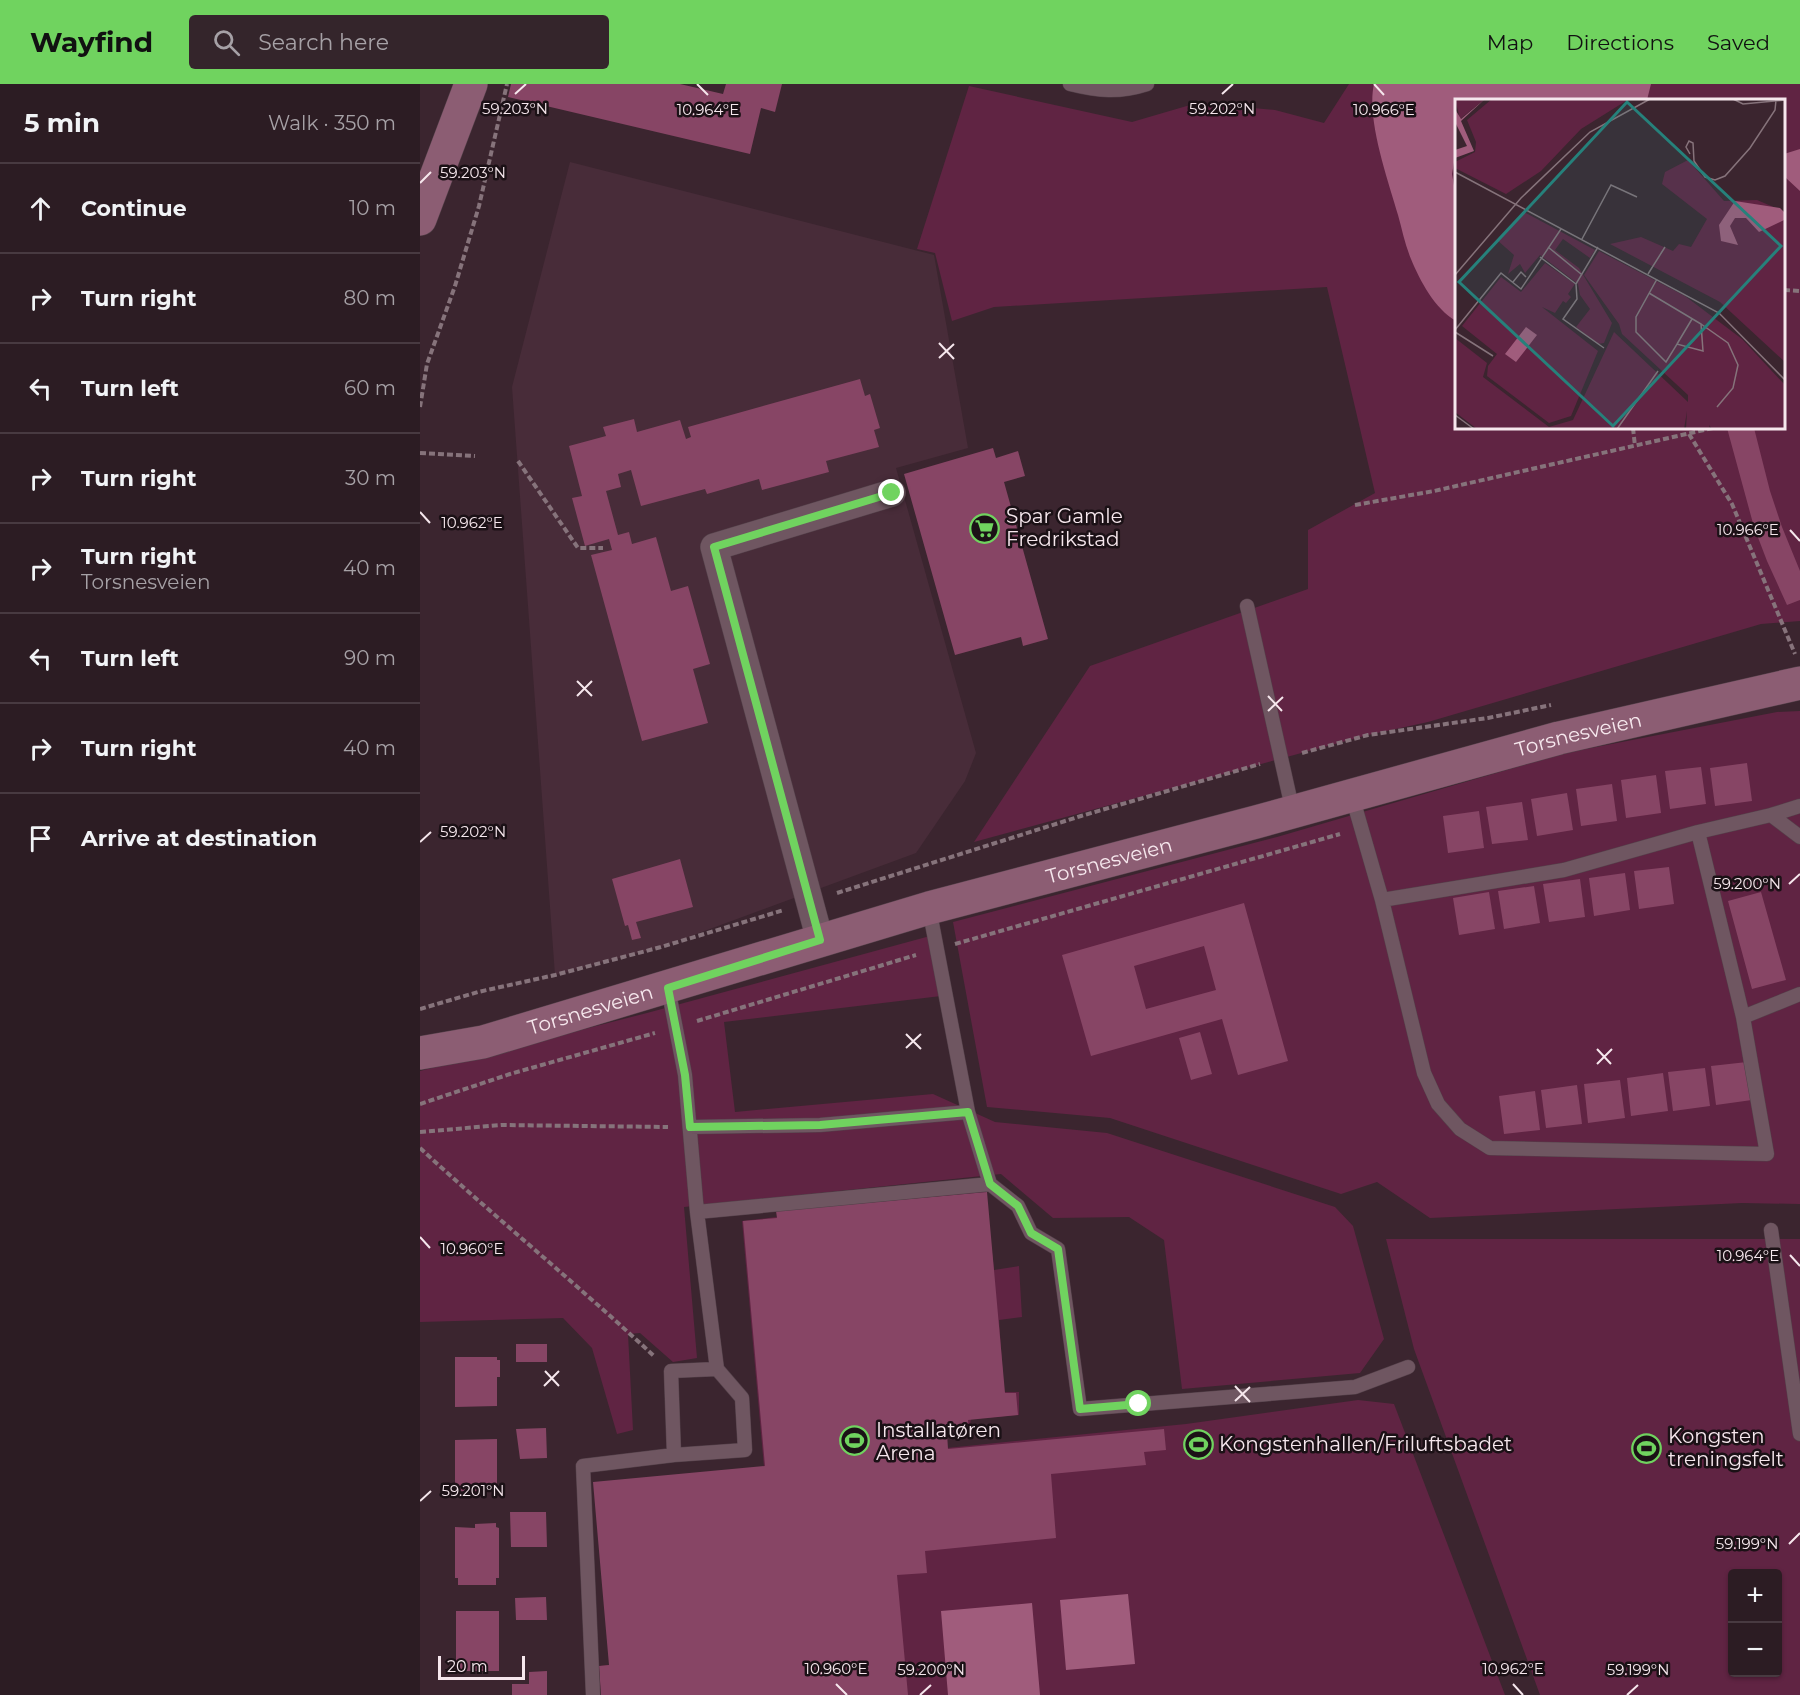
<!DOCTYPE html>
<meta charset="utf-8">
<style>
:root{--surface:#2c1c23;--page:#34252b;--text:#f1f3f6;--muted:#a6a1a6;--line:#483a41;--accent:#70d35f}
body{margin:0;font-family:Montserrat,sans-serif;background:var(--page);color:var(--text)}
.controls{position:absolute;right:18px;bottom:18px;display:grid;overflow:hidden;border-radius:6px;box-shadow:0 2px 4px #0004}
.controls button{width:54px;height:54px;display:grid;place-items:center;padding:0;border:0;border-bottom:2px solid var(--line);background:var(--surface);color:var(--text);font:30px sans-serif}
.scale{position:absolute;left:18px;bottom:15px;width:87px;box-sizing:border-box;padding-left:6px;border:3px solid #f6e7ed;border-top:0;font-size:16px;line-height:21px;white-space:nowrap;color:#f6e7ed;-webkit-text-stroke:4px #1b1116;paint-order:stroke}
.stop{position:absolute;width:18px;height:18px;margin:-14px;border:4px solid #70d35f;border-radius:50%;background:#fff}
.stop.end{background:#70d35f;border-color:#fff;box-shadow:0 2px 6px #0008}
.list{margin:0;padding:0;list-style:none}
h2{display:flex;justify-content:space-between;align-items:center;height:78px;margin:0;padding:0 24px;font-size:26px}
h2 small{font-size:20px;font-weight:400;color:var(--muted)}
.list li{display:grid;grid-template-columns:39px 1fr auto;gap:18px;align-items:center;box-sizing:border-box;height:90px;padding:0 24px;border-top:2px solid var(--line)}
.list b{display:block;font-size:22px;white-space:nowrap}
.list p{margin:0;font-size:20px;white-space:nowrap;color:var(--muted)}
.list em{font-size:20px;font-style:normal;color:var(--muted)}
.icon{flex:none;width:33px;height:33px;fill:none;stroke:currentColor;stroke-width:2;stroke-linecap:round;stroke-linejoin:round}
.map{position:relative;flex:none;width:1380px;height:1611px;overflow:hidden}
header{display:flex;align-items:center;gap:36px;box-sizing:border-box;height:84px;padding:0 30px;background:var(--accent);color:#111}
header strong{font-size:28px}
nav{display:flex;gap:33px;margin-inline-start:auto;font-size:21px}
.search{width:420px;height:54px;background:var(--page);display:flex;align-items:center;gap:15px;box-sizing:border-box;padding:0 21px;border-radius:6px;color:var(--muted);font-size:22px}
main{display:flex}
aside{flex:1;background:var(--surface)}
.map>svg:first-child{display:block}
.built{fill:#482c39}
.green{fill:#602443;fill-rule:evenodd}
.water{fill:#a05c7c}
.building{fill:#874565;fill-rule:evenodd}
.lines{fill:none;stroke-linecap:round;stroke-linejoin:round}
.lane-casing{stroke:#54414a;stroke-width:15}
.street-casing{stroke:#54414a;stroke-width:28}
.secondary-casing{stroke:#54414a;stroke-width:34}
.path{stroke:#86737b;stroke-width:4;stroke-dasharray:6 3;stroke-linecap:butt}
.lane{stroke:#6f5661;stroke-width:14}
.street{stroke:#6f5661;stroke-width:27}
.secondary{stroke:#8c5d73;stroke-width:33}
.route{stroke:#70d35f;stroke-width:8}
.ticks{fill:none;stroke:#f6e7ed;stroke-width:2}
.labels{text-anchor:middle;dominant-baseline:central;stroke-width:5;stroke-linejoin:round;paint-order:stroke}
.poi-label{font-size:20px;fill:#f6e7ed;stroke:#1b1116;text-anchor:start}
.street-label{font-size:20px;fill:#f6e7ed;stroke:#1b1116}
.inset-road{fill:none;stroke:#86737b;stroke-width:1.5}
.view{fill:#26817b;fill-opacity:0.15;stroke:#26817b;stroke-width:3}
.inset-edge{fill:none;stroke:#f6e7ed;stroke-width:3}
.ticks-label{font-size:15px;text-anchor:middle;fill:#f6e7ed;stroke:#1b1116;stroke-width:5;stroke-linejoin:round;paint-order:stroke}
</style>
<header>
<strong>Wayfind</strong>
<div class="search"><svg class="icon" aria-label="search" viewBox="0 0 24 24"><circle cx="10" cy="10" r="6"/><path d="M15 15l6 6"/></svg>Search here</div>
<nav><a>Map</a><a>Directions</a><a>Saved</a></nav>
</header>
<main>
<aside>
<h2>5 min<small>Walk · 350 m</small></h2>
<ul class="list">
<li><svg class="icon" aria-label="ahead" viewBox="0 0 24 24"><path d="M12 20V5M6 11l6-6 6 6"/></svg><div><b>Continue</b></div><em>10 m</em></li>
<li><svg class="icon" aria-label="right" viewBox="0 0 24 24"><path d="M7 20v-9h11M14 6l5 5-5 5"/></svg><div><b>Turn right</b></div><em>80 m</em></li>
<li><svg class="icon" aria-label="left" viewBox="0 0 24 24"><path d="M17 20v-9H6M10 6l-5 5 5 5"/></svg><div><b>Turn left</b></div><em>60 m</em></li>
<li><svg class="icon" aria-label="right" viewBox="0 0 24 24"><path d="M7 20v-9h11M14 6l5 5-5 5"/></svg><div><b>Turn right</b></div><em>30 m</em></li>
<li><svg class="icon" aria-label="right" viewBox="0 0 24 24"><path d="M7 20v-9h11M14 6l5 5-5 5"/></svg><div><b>Turn right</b><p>Torsnesveien</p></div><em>40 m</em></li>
<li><svg class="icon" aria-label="left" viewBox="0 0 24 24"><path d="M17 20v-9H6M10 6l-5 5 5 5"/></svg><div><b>Turn left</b></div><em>90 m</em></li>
<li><svg class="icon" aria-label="right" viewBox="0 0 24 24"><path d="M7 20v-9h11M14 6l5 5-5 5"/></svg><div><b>Turn right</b></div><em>40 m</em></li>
<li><svg class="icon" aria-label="arrive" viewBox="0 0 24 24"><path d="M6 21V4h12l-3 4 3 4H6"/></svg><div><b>Arrive at destination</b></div></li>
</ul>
</aside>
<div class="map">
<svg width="1380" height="1611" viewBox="0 0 1380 1611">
<rect width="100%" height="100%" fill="#3b252f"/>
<!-- built -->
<path class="built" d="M 150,78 L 514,171 L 548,364 L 476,384 L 556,669 L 545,697 L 496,769 L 241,863 L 135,891 L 92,303 Z"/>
<!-- green -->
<path class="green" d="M 929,0 L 1380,0 L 1380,537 L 1341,540 L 1008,638 L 948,651 L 554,758 L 670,582 L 888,505 L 888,446 L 955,409 L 907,203 L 574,223 L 532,237 L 515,169 L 497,165 L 549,2 L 712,38 L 777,19 L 855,26 L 904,39 ZM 1036,16 L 1364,16 L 1364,344 L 1036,344 Z
M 1380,627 L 1380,1120 L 1322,1119 L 1010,1134 L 957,1098 L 921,1110 L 690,1034 L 567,1023 L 533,838 L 857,753 L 1145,669 L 1357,628 Z
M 510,852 L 521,912 L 304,938 L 315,1028 L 513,1010 L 575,1038 L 687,1049 L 915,1123 L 933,1142 L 964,1255 L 940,1289 L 762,1305 L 744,1156 L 709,1133 L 633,1134 L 581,1090 L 264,1123 L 277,1274 L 253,1278 L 220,1249 L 208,1250 L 213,1346 L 197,1350 L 172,1264 L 143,1234 L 0,1238 L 0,987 L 227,929 Z
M 565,1106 L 574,1186 L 599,1182 L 602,1233 L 579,1236 L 584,1308 L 599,1308 L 599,1331 L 551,1335 L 549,1346 L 508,1349 L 507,1366 L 766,1340 L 938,1316 L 974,1320 L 1085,1611 L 183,1611 L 180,1582 L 190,1581 L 344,1383 L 322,1137 L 357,1133 L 357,1124 Z
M 966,1155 L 1380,1155 L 1380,1611 L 1120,1611 L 994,1265 ZM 1312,1490 L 1358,1490 L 1358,1588 L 1312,1588 Z"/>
<!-- water -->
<path class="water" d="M 954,0 L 1231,0 L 1227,16 L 1036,16 L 1036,67 L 1032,90 L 1036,113 L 1036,237 C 1015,225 1000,197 991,175 C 985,161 982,145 978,131 C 968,96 946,35 954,0 Z
M 1380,65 L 1380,107 L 1366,94 L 1364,70 Z
M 708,1510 L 715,1580 L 646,1586 L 640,1516 Z
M 612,1519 L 620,1611 L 528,1611 L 521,1527 Z"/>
<!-- building -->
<path class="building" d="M 91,0 L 260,0 L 303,10 L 306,0 L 362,0 L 355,28 L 341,24 L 330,70 L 88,13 Z
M 440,295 L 445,312 L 450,310 L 460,344 L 454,346 L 459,363 L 406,377 L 409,388 L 342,406 L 339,395 L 287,410 L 285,405 L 221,422 L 211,386 L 198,390 L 201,403 L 186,407 L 198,451 L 209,448 L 212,460 L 236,453 L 251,507 L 268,502 L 290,580 L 273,585 L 288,639 L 222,657 L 171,471 L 192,466 L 189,455 L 165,462 L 152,414 L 162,412 L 149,362 L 186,352 L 183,343 L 214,335 L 217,348 L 260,336 L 266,355 L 271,353 L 268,343 Z
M 1307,344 L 1334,344 L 1350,407 L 1362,443 L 1380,487 L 1380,516 L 1367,521 L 1347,477 L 1334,443 Z
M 573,364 L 576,374 L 598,367 L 605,392 L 584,398 L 628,555 L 603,562 L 601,553 L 535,571 L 484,390 Z
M 1327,679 L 1332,717 L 1295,722 L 1290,684 Z
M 1281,683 L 1286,720 L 1250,725 L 1245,687 Z
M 1236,691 L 1241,729 L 1206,734 L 1201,696 Z
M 1192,700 L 1197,737 L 1161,742 L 1156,705 Z
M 1147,709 L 1153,746 L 1117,752 L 1111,715 Z
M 1102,718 L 1108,756 L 1072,760 L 1066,723 Z
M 1059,727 L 1064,764 L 1028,769 L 1023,732 Z
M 260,775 L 273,823 L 216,838 L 221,854 L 212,856 L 208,841 L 205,842 L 192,795 Z
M 1249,783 L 1254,820 L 1219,825 L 1214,787 Z
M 1205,789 L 1210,826 L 1174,832 L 1169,794 Z
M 1160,795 L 1165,833 L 1129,838 L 1123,800 Z
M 1114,802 L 1120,839 L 1084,845 L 1078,807 Z
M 1069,808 L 1075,845 L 1039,851 L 1033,814 Z
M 1341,808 L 1366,896 L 1332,905 L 1308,817 Z
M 824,819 L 868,977 L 818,991 L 802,935 L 671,972 L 642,871 ZM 784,862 L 796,906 L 726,925 L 714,882 Z
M 780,948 L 792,990 L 771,996 L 759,954 Z
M 1327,978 L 1332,1016 L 1296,1021 L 1291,982 Z
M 1285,984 L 1290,1022 L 1253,1027 L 1248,988 Z
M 1243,989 L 1248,1027 L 1211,1032 L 1207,994 Z
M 1200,996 L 1205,1034 L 1168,1039 L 1164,1000 Z
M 1157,1001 L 1162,1040 L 1126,1044 L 1121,1006 Z
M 1115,1007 L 1120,1046 L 1084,1050 L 1079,1012 Z
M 567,1108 L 585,1309 L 596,1309 L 598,1331 L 548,1336 L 549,1347 L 527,1349 L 528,1365 L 744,1345 L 746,1366 L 724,1368 L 726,1381 L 631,1390 L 636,1454 L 505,1467 L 507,1489 L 477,1491 L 488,1611 L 181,1611 L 179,1582 L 189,1581 L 173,1398 L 345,1382 L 323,1137 L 357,1134 L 356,1127 Z
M 96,1260 L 127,1260 L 127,1278 L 96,1278 Z
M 35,1273 L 77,1273 L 77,1276 L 80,1276 L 80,1293 L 77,1293 L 77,1322 L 35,1323 Z
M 126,1344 L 127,1374 L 100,1375 L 96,1345 Z
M 77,1355 L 77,1407 L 35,1407 L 35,1356 Z
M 90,1428 L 126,1428 L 127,1463 L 91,1463 Z
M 76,1439 L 76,1443 L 79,1444 L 79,1494 L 76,1494 L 76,1501 L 38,1501 L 38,1494 L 35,1494 L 35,1443 L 55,1444 L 55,1440 Z
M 126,1513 L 127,1536 L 96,1536 L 95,1514 Z
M 36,1527 L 79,1527 L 79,1587 L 36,1587 Z
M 127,1587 L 127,1611 L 92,1611 L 92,1600 L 109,1600 L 109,1588 Z"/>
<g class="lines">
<defs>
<path id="lane" d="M 650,0 C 678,7 699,9 727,0
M 827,522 L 873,728
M 932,712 L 962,816 L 1004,989 L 1018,1020 L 1040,1045 L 1070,1064 L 1347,1070 L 1323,933 L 1380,910
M 1351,731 L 1380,722
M 1278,748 L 1323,933
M 962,816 L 1144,786 L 1278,748 L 1351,731 L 1380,753
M 270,1043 L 400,1041 L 548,1028
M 570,1100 L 598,1122 L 611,1149 L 638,1165 L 660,1325 L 935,1303 L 988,1283
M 277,1128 L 570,1100 L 548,1028 L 509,824
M 1351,1146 L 1380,1350
M 254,1371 L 251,1287 L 297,1285
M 173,1611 L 163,1382 L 254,1371 L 325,1366 L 322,1314 L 297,1285 L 277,1128 L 265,991 L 248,904"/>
<path id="street" d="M 400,856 L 294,463 L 472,409"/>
<g id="secondary">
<path d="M 0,135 L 51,0"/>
<path id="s1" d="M 0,969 L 63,958 L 509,824 L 836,738 L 1139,654 L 1380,599"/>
</g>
</defs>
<!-- lane casing -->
<use href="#lane" class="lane-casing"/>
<!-- street casing -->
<use href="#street" class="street-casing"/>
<!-- secondary casing -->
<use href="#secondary" class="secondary-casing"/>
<!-- path -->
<path class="path" d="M 1364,206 L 1380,207
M 0,323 L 7,280 L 35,202 L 59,122 L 87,0
M 1213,344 L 1215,362
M 1269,350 L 1312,420 L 1375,570
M 0,369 L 55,372
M 98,377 L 158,464 L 183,464
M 935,421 L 1014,407 L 1293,344
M 882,669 L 948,651 L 1068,634 L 1131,621
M 417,809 L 661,732 L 840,680
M 535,860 L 920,750
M 0,925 L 58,908 L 135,891 L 241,863 L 364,826
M 277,937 L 496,871
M 0,1020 L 90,990 L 235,949
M 0,1048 L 81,1041 L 248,1043
M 0,1064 C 77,1135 158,1201 235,1273"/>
<!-- lane -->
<use href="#lane" class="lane"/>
<!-- street -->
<use href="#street" class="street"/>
<!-- secondary -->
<use href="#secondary" class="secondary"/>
</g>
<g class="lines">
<!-- route -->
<path class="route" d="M 472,409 L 294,463 L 400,856 L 248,904 L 265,991 L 270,1043 L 400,1041 L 548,1028 L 570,1100 L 598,1122 L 611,1149 L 638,1165 L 660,1325 L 719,1320"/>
</g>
<!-- ticks -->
<path class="ticks" d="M 277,0 L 288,11M 954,0 L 964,11M 95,10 L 106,0M 802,10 L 813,0M 0,99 L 11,88M 519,259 L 534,275M 519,274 L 534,260M 0,428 L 10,439M 1370,446 L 1380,457M 157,597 L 172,612M 157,612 L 172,597M 848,612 L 862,627M 848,627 L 863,613M 0,758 L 11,748M 1369,800 L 1380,790M 486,950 L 501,965M 486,964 L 501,950M 1177,965 L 1191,980M 1177,980 L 1192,965M 0,1153 L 10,1164M 1370,1171 L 1380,1182M 125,1287 L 139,1302M 124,1302 L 139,1287M 815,1302 L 830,1318M 815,1317 L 830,1303M 0,1417 L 11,1407M 1369,1460 L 1380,1449M 416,1600 L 427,1611M 1093,1600 L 1103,1611M 500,1611 L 511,1601M 1207,1611 L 1218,1601"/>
<!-- icons -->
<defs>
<symbol id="supermarket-ring" viewBox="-11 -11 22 22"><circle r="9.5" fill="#1b1116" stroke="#70d35f" stroke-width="1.5"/><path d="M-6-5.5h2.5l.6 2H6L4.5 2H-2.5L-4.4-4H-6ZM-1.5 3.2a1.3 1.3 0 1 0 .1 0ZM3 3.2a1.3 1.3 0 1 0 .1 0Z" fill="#70d35f"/></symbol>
<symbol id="stadium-ring" viewBox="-11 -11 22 22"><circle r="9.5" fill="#1b1116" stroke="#70d35f" stroke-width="1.5"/><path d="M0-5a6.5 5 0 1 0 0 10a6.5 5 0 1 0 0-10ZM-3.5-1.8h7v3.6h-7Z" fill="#70d35f"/></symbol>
</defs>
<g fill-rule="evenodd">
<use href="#supermarket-ring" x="548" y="428" width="33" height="33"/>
<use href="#stadium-ring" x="418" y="1340" width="33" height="33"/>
<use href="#stadium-ring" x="762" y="1344" width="33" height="33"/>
<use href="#stadium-ring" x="1210" y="1348" width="33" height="33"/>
</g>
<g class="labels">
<!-- poi labels -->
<g class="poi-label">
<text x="586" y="432">Spar Gamle<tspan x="586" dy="23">Fredrikstad</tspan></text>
<text x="456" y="1346">Installatøren<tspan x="456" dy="23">Arena</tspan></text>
<text x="1248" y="1352">Kongsten<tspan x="1248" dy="23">treningsfelt</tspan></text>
<text x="799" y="1360">Kongstenhallen/Friluftsbadet</text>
</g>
<!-- street labels -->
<g class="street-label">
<text stroke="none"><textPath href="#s1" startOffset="1202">Torsnesveien</textPath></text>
<text stroke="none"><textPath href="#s1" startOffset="716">Torsnesveien</textPath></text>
<text stroke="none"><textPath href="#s1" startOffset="176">Torsnesveien</textPath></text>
</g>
</g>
<!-- overview -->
<g transform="translate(1035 15)">
<rect width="330" height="330" fill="#3b252f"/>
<path d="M 0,0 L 30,0 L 5,20 ZM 37,0 L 174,0 L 126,30 L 86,72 L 51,95 L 0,69 L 0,63 L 20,53 L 21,43 L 12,21 ZM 233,61 L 269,102 L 302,101 L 330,113 L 330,263 L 265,203 L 155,145 L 186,138 L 218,152 L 224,145 L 236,148 L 252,120 L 207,85 L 210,73 ZM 69,113 L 140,151 L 135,159 L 108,140 L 100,151 L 124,169 L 157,224 L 149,244 L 143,245 L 121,228 L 135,210 L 125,196 L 123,185 L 85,156 L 70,174 L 65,165 L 53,175 L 59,156 L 42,141 ZM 144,152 L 230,197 L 287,240 L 330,286 L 330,330 L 257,330 L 254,326 L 255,330 L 231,330 L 232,312 L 229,330 L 22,330 L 0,313 L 0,239 L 32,264 L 28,278 L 94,328 L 118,321 L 159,233 L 233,303 L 233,296 L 167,235 L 164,225 L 129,176 ZM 90,164 L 120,185 L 113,195 L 116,198 L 111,204 L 108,202 L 100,214 L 87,208 L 143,252 L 116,317 L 94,324 L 32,277 L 33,267 L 42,255 L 7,227 L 46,178 L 66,193 Z" fill="#602443"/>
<path d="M 30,0 L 6,22 L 19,52 L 0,59 L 0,51 L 12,47 L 0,23 L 0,10 L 6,20 ZM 280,102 L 325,109 L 329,113 L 329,121 L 304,133 L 291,119 L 280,119 L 275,127 L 283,146 L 266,142 L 264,126 ZM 71,228 L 82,236 L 61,263 L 50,255 Z" fill="#a05c7c"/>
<path class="inset-road" d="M 278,0 L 288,5 L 330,1M 235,55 L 231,48 L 234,42 L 238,44 L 239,62 L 250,78 L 260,81 L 270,77 L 295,49 L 320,11 L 321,1M 0,73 L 264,214 L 330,281M 127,140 L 156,86 L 182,98M 93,148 L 126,175M 85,158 L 121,185 L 143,148M 193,175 L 210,148M 0,176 L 66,99 L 135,33 L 195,0M 58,183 L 66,173 L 71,178M 121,185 L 122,200 L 108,220 L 149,249M 194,194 L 246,225 L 248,252 L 222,245 L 211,263 L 181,233 L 181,218 L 202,180M 246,225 L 273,244 L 283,266 L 278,289 L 262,308M 0,231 L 46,174 L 66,190 L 106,130M 0,233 L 38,257M 222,245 L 237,220M 0,316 L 19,330M 162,330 L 203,272"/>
<path class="view" d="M 172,3 L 326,147 L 158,327 L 4,183 Z"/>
<rect width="330" height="330" class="inset-edge"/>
</g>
<g class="ticks-label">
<text x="95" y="30">59.203°N</text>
<text x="802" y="30">59.202°N</text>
<text x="288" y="31">10.964°E</text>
<text x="964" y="31">10.966°E</text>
<text x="53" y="94">59.203°N</text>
<text x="52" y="444">10.962°E</text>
<text x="1328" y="451">10.966°E</text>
<text x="53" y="753">59.202°N</text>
<text x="1327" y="805">59.200°N</text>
<text x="52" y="1170">10.960°E</text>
<text x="1328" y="1177">10.964°E</text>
<text x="53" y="1412">59.201°N</text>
<text x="1327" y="1465">59.199°N</text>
<text x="416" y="1590">10.960°E</text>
<text x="1093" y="1590">10.962°E</text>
<text x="511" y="1591">59.200°N</text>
<text x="1218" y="1591">59.199°N</text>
</g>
</svg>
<div class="controls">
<button>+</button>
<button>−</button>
</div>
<div class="scale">20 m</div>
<div class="stop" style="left:719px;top:1320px"></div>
<div class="stop end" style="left:472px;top:409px"></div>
</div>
</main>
